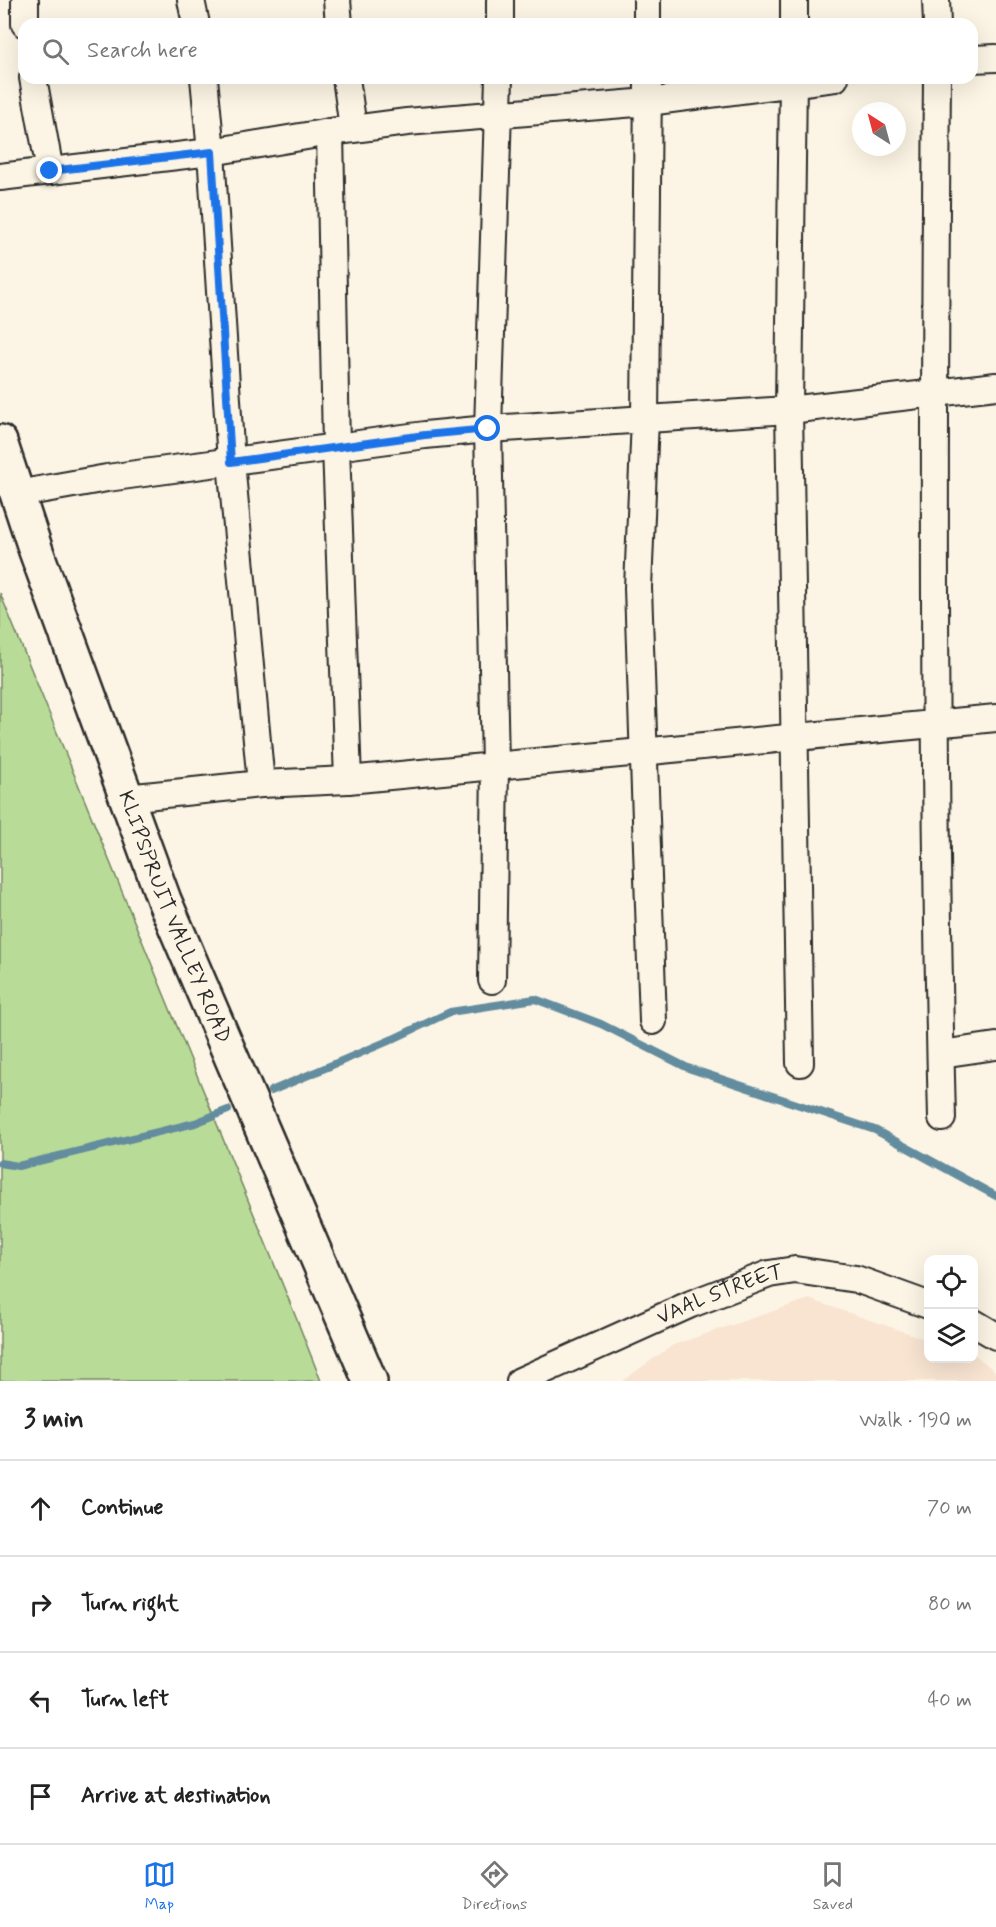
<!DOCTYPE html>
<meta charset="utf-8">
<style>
:root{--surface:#fff;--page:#f6f6f6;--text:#222;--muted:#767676;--line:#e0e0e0;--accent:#1a73e8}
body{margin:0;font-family:Mynerve,sans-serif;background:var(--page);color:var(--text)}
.controls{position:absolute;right:18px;bottom:18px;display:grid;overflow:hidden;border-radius:12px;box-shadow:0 6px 24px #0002}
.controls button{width:54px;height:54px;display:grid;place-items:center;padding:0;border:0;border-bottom:2px solid var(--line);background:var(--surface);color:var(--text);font:30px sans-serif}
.compass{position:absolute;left:852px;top:102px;width:54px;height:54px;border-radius:50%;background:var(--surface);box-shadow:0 6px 24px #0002;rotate:324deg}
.stop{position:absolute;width:18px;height:18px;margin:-14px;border:4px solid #1a73e8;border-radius:50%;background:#fff}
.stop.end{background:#1a73e8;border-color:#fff;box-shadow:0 2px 6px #0008}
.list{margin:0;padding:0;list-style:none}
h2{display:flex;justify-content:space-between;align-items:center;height:78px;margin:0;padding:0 24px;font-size:26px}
h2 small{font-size:20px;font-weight:400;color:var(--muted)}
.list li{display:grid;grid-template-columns:39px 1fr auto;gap:18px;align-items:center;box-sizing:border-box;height:96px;padding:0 24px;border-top:2px solid var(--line)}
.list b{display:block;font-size:22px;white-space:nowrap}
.list em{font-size:20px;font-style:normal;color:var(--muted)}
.icon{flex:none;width:33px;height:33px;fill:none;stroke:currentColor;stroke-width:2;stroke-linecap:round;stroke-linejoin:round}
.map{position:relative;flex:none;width:996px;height:1381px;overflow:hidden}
.search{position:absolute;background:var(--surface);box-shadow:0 6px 24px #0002;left:18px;right:18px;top:18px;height:66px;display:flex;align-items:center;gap:15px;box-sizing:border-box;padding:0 21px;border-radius:18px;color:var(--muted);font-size:22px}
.sheet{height:462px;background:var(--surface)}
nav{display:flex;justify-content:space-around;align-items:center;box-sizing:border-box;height:84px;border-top:2px solid var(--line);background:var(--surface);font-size:16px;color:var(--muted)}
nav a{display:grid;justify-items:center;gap:3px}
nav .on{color:var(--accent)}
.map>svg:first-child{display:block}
.built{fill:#f8e4d1}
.green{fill:#b8dc97;stroke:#728461;stroke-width:1.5}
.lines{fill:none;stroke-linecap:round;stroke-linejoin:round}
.stream{stroke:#638c9e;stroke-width:8}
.street-casing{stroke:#2b2b2b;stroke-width:30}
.secondary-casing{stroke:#2b2b2b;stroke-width:38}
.street{stroke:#fcf5e5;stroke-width:26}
.secondary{stroke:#fcf5e5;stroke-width:33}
.route{stroke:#1a73e8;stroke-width:8}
.labels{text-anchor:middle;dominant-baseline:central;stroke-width:4.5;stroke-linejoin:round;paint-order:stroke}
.street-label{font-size:21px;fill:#2b2b2b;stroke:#fcf5e5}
</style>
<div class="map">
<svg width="996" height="1381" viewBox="0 0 996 1381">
<rect width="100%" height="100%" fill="#fcf5e5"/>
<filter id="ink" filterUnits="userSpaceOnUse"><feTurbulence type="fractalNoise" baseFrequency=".0167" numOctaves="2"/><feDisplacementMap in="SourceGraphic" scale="12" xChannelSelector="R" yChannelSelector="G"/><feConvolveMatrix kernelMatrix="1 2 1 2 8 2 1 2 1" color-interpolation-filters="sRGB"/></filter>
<g filter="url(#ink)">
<!-- built -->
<path class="built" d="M 809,1299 L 928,1340 L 928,1358 L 974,1358 L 974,1355 L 975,1355 L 996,1372 L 996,1381 L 622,1381 L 673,1345 Z"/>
<!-- green -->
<path class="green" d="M 0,593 L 295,1315 L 321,1381 L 0,1381 Z"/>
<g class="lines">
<!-- stream -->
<path class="stream" d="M 271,1091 L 393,1039 L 450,1012 L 535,999 L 601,1024 L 688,1068 L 875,1130 L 996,1196
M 0,1163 L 18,1166 L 195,1123 L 228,1110"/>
<defs>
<g id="street">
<path d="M 25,0 L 25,24"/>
<path d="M 191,0 L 196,24"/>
<path d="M 337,0 L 339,24"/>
<path d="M 647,0 L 647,24"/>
<path d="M 936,0 L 937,24"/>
<path d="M 500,24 L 500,0"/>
<path d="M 794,24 L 794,0"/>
<path d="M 972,59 L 996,58"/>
<path d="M 33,78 L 50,171"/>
<path d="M 204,78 L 211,152 L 231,462 L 261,784"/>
<path d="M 346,78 L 353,128"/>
<path d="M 648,78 L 645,419 L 638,588 L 653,1021"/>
<path d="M 793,78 L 789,410 L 800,1063"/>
<path d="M 937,78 C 934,424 933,771 942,1118"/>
<path d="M 330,132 L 336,447 L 348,780"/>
<path d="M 0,177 L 211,152 L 330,132 L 407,122 L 648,102 L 835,78"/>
<path d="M 17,494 L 107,478 L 425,435 L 488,429 L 789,410 L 996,386"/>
<path d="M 126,798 L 261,784 L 348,780 L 996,718"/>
<path d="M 492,980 L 495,765 L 488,429 L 499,78"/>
<path d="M 941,1054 L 996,1046"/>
<path d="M 974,1323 L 996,1336"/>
<path id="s1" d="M 520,1381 L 691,1304 L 769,1274 L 795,1270 L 856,1279 L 928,1305"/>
</g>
<g id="secondary">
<path id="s2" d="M 0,442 L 36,551 L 164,900 L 370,1381"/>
</g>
</defs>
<!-- street casing -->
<use href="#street" class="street-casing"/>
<!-- secondary casing -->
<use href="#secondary" class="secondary-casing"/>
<!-- street -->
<use href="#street" class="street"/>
<!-- secondary -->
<use href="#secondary" class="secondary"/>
</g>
</g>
<g class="lines" filter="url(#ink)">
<!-- route -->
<path class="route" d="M 50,171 L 212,152 L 231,462 L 425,435 L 488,429"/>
</g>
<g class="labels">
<!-- street labels -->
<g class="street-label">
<text stroke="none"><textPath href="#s2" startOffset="506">KLIPSPRUIT VALLEY ROAD</textPath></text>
<text stroke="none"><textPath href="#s1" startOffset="218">VAAL STREET</textPath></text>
</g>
</g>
</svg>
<div class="controls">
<button><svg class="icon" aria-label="locate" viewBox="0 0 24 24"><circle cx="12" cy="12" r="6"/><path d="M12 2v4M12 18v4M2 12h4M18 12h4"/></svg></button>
<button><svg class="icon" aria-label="layers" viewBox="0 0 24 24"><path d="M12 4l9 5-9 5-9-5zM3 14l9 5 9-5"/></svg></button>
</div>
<svg class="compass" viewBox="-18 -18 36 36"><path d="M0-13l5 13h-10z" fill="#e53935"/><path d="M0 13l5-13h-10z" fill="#767676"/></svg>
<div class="stop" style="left:488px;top:429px"></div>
<div class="stop end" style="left:50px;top:171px"></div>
<div class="search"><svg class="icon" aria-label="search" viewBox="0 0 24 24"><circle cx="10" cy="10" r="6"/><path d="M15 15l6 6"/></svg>Search here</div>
</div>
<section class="sheet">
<h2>3 min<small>Walk · 190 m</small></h2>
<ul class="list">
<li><svg class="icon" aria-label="ahead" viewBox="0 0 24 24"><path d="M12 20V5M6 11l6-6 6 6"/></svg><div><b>Continue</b></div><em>70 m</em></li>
<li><svg class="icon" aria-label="right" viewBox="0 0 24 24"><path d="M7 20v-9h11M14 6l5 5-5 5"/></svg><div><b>Turn right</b></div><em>80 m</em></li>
<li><svg class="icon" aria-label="left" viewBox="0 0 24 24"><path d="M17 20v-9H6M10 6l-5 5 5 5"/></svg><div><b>Turn left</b></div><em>40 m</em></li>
<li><svg class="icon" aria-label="arrive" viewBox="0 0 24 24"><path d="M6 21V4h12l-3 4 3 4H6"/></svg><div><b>Arrive at destination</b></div></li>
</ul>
</section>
<nav>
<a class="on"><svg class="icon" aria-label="map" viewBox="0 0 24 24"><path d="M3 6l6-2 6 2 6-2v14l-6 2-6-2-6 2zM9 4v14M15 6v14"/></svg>Map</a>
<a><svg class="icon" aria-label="directions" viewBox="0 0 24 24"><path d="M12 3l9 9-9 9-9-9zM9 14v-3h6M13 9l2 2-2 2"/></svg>Directions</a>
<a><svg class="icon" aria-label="saved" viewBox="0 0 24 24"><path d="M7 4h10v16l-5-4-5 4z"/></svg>Saved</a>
</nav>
